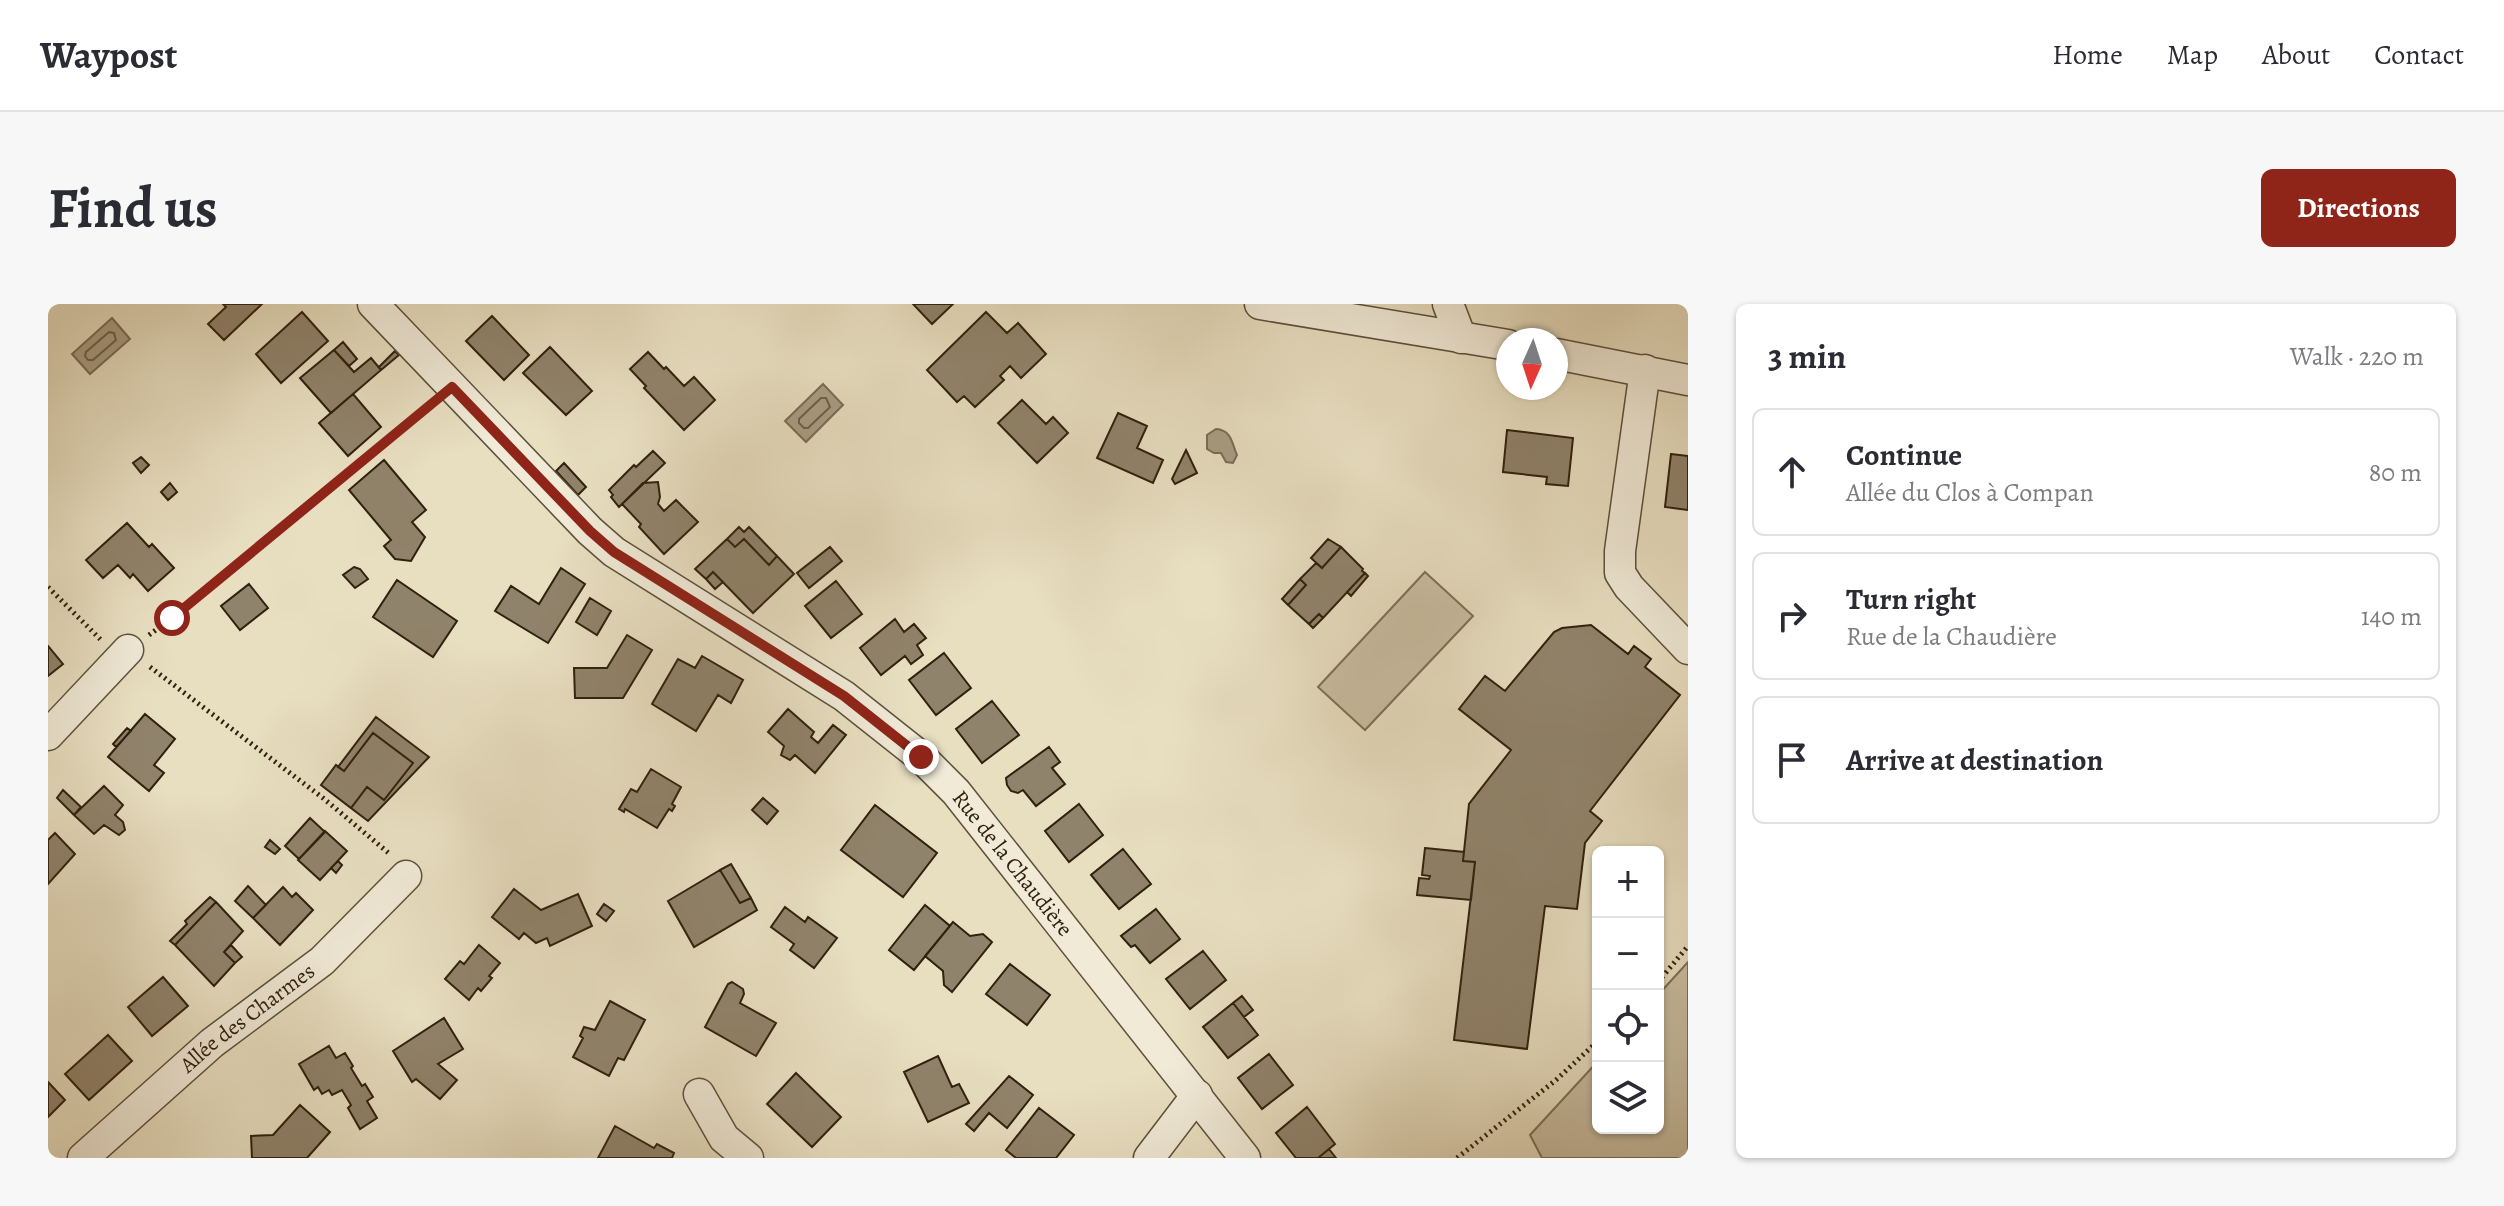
<!DOCTYPE html>
<meta charset="utf-8">
<style>
:root{--surface:#fff;--page:#f7f7f7;--text:#2b2b33;--muted:#7c7c81;--line:#e1e1e2;--accent:#8f2418}
body{margin:0;font-family:Alegreya,serif;background:var(--page);color:var(--text)}
.controls{position:absolute;right:24px;bottom:24px;display:grid;overflow:hidden;border-radius:12px;box-shadow:0 2px 6px #0004}
.controls button{width:72px;height:72px;display:grid;place-items:center;padding:0;border:0;border-bottom:2px solid var(--line);background:var(--surface);color:var(--text);font:40px sans-serif}
.compass{position:absolute;left:1448px;top:24px;width:72px;height:72px;border-radius:50%;background:var(--surface);box-shadow:0 2px 6px #0004;rotate:183deg}
.stop{position:absolute;width:24px;height:24px;margin:-18px;border:6px solid #8f2418;border-radius:50%;background:#fff}
.stop.end{background:#8f2418;border-color:#fff;box-shadow:0 2px 8px #0008}
.list{margin:0;padding:0;list-style:none}
h2{display:flex;justify-content:space-between;align-items:center;height:104px;margin:0;padding:0 32px;font-size:34px}
h2 small{font-size:26px;font-weight:400;color:var(--muted)}
.list li{display:grid;grid-template-columns:52px 1fr auto;gap:24px;align-items:center;box-sizing:border-box;height:128px;margin:0 16px 16px;padding:0 16px;border:2px solid var(--line);border-radius:12px}
.list b{display:block;font-size:30px;white-space:nowrap}
.list p{margin:0;font-size:26px;white-space:nowrap;color:var(--muted)}
.list em{font-size:26px;font-style:normal;color:var(--muted)}
.icon{flex:none;width:44px;height:44px;fill:none;stroke:currentColor;stroke-width:2;stroke-linecap:round;stroke-linejoin:round}
.map{position:relative;flex:none;width:1640px;height:854px;overflow:hidden;border-radius:12px}
header{display:flex;align-items:center;gap:48px;box-sizing:border-box;height:112px;padding:0 40px;background:var(--surface);border-bottom:2px solid var(--line)}
header strong{font-size:38px}
nav{display:flex;gap:44px;margin-inline-start:auto;font-size:28px}
.intro{display:flex;align-items:center;justify-content:space-between;box-sizing:border-box;height:192px;padding:0 48px}
h1{margin:0;font-size:56px}
.button{padding:20px 36px;border-radius:12px;background:var(--accent);color:#fff;font-size:28px;font-weight:700}
main{display:flex;gap:48px;padding:0 48px}
aside{flex:1;background:var(--surface);border-radius:12px;box-shadow:0 2px 6px #0004}
.map>svg:first-child{display:block}
.green{fill:#c9bfa3;stroke:#7c7058;stroke-width:2}
.water{fill:#a99e84;stroke:#796c55;stroke-width:2}
.lines{fill:none;stroke-linecap:round;stroke-linejoin:round}
.shore{stroke:#6c5f49;stroke-width:2}
.building{fill:#90836b;stroke:#30200e;stroke-width:2}
.minor-casing{stroke:#5e503b;stroke-width:33}
.path{stroke:#30200e;stroke-width:5;stroke-dasharray:2 4;stroke-linecap:butt}
.minor{stroke:#f0ead7;stroke-width:30}
.route{stroke:#8f2418;stroke-width:10}
.labels{text-anchor:middle;dominant-baseline:central;stroke-width:6;stroke-linejoin:round;paint-order:stroke}
.street-label{font-size:22px;fill:#30200e;stroke:#f0ead7}
</style>
<header>
<strong>Waypost</strong>
<nav><a>Home</a><a>Map</a><a>About</a><a>Contact</a></nav>
</header>
<div class="intro"><h1>Find us</h1><a class="button">Directions</a></div>
<main>
<div class="map">
<svg width="1640" height="854" viewBox="0 0 1640 854">
<rect width="100%" height="100%" fill="#e8dfc1"/>
<filter id="stains"><feTurbulence type="fractalNoise" baseFrequency=".0025" numOctaves="4"/><feColorMatrix values="0 0 0 0 .2 0 0 0 0 .09 0 0 0 0 .02 0 0 0 .5 -.17"/></filter>
<radialGradient id="worn" r=".72"><stop offset=".6" stop-color="#630" stop-opacity="0"/><stop offset="1" stop-color="#630" stop-opacity=".3"/></radialGradient>
<!-- green -->
<path class="green" d="M 1377,268 L 1425,312 L 1317,426 L 1270,383 Z
M 1640,658 L 1640,854 L 1494,854 L 1482,831 L 1550,757 L 1550,824 L 1610,824 L 1610,691 Z"/>
<!-- water -->
<path class="water" d="M 64,14 L 82,35 L 42,70 L 24,50 Z
M 775,80 L 795,101 L 758,138 L 737,117 Z
M 1168,125 C 1184,126 1184,140 1189,151 L 1185,159 L 1178,158 L 1173,149 L 1166,149 L 1159,145 L 1159,131 Z"/>
<g class="lines">
<!-- shore -->
<path class="shore" d="M 61,28 L 66,29 L 68,36 L 45,56 L 40,56 L 37,52 L 38,48 Z
M 773,94 L 778,94 L 782,103 L 760,124 L 756,124 L 751,119 L 751,115 Z"/>
</g>
<!-- building -->
<path class="building" d="M 175,0 L 214,0 L 176,36 L 160,20 L 178,3 Z
M 865,0 L 905,0 L 884,20 Z
M 254,8 L 280,37 L 233,79 L 208,50 Z
M 938,8 L 959,29 L 970,19 L 998,50 L 973,74 L 962,62 L 952,72 L 956,76 L 927,103 L 916,92 L 909,98 L 879,66 Z
M 444,12 L 481,51 L 456,76 L 418,37 Z
M 295,38 L 309,55 L 301,62 L 286,46 Z
M 502,43 L 544,87 L 518,111 L 475,69 Z
M 286,46 L 306,68 L 323,54 L 333,66 L 283,109 L 252,74 Z
M 347,47 L 351,51 L 333,66 L 331,63 Z
M 600,48 L 616,65 L 618,63 L 636,82 L 646,73 L 667,96 L 636,126 L 596,84 L 598,82 L 582,65 Z
M 305,90 L 333,123 L 300,152 L 271,119 Z
M 974,96 L 998,120 L 1005,113 L 1020,129 L 989,159 L 950,119 Z
M 1070,109 L 1099,122 L 1089,144 L 1115,156 L 1105,179 L 1049,154 Z
M 1459,126 L 1525,134 L 1520,182 L 1498,180 L 1499,173 L 1455,168 Z
M 1138,146 L 1149,169 L 1127,180 L 1124,175 Z
M 605,147 L 617,159 L 571,203 L 563,193 L 565,191 L 561,186 L 586,161 L 588,163 Z
M 1623,150 L 1640,152 L 1640,206 L 1617,203 Z
M 93,153 L 101,161 L 93,169 L 85,159 Z
M 336,156 L 378,206 L 364,218 L 377,233 L 363,257 L 347,255 L 336,242 L 343,236 L 301,186 Z
M 516,159 L 538,183 L 530,191 L 508,167 Z
M 610,178 L 612,193 L 610,200 L 616,207 L 628,196 L 650,218 L 616,250 L 591,223 L 593,220 L 574,200 L 595,179 Z
M 122,179 L 129,188 L 120,196 L 113,188 Z
M 79,219 L 101,243 L 104,240 L 126,264 L 100,287 L 85,270 L 82,274 L 70,261 L 55,274 L 38,256 Z
M 691,223 L 696,228 L 701,223 L 729,252 L 721,261 L 696,235 L 687,243 L 679,235 Z
M 679,235 L 687,243 L 696,235 L 721,261 L 729,252 L 746,270 L 705,309 L 665,268 L 658,275 L 647,265 Z
M 1280,235 L 1293,243 L 1274,264 L 1263,254 Z
M 782,243 L 794,257 L 761,284 L 749,269 Z
M 1293,243 L 1315,265 L 1314,267 L 1317,269 L 1275,314 L 1271,310 L 1261,320 L 1240,301 L 1258,281 L 1252,275 L 1268,259 L 1274,264 Z
M 306,263 L 312,265 L 320,275 L 307,284 L 295,271 Z
M 513,264 L 537,280 L 500,339 L 447,307 L 463,282 L 491,300 Z
M 665,268 L 675,278 L 667,285 L 658,275 Z
M 1317,269 L 1320,272 L 1303,292 L 1299,288 Z
M 1252,275 L 1258,281 L 1240,301 L 1234,295 Z
M 349,276 L 409,317 L 385,353 L 325,313 Z
M 788,277 L 814,310 L 783,334 L 757,302 Z
M 201,280 L 220,304 L 192,326 L 173,302 Z
M 542,294 L 563,307 L 549,331 L 528,318 Z
M 1271,310 L 1275,314 L 1265,324 L 1261,320 Z
M 847,315 L 856,328 L 866,320 L 878,334 L 869,341 L 875,351 L 863,360 L 857,352 L 833,371 L 812,344 Z
M 1543,321 L 1580,350 L 1586,342 L 1603,355 L 1597,363 L 1632,391 L 1542,507 L 1554,517 L 1537,539 L 1529,605 L 1497,602 L 1479,745 L 1406,736 L 1427,558 L 1415,557 L 1421,500 L 1463,446 L 1411,405 L 1437,372 L 1457,387 L 1506,328 L 1514,324 Z
M 579,331 L 604,346 L 575,394 L 527,394 L 526,364 L 559,364 Z
M 0,342 L 15,360 L 0,372 Z
M 896,349 L 923,384 L 888,411 L 861,376 Z
M 654,352 L 695,376 L 683,399 L 670,391 L 648,427 L 604,400 L 630,355 L 647,364 Z
M 944,397 L 971,431 L 934,459 L 908,425 Z
M 740,405 L 766,428 L 763,433 L 770,439 L 785,421 L 798,431 L 767,469 L 747,451 L 742,456 L 733,451 L 736,442 L 720,428 Z
M 97,410 L 127,435 L 106,461 L 116,469 L 101,487 L 60,453 Z
M 328,413 L 381,453 L 320,517 L 303,504 L 319,483 L 336,496 L 365,459 L 325,429 L 296,467 L 290,463 Z
M 79,424 L 83,427 L 68,443 L 65,440 Z
M 325,429 L 365,459 L 336,496 L 319,483 L 303,504 L 273,481 L 288,461 L 296,467 Z
M 1001,443 L 1012,458 L 1004,464 L 1017,480 L 988,502 L 975,486 L 970,489 L 963,487 L 959,481 L 958,474 Z
M 603,465 L 633,483 L 624,500 L 627,502 L 624,507 L 621,505 L 609,524 L 577,505 L 576,508 L 571,505 L 583,485 L 589,488 Z
M 56,482 L 75,501 L 67,511 L 75,518 L 77,526 L 71,531 L 56,521 L 46,530 L 26,511 Z
M 15,486 L 33,503 L 26,511 L 9,494 Z
M 715,494 L 730,507 L 719,520 L 704,506 Z
M 1031,500 L 1055,531 L 1021,558 L 997,527 Z
M 827,501 L 889,549 L 855,593 L 793,546 Z
M 262,514 L 277,528 L 251,555 L 237,542 Z
M 277,527 L 299,547 L 272,576 L 250,556 Z
M 7,529 L 27,550 L 0,580 L 0,536 Z
M 222,536 L 232,545 L 227,550 L 217,543 Z
M 1377,544 L 1416,548 L 1415,557 L 1427,558 L 1423,596 L 1369,591 L 1371,574 L 1381,575 L 1382,572 L 1374,571 Z
M 1075,545 L 1103,580 L 1071,605 L 1043,571 Z
M 290,557 L 294,561 L 288,569 L 283,564 Z
M 683,560 L 703,594 L 692,599 L 672,566 Z
M 672,566 L 692,599 L 703,594 L 709,606 L 646,643 L 620,597 Z
M 200,582 L 218,601 L 205,614 L 187,597 Z
M 235,583 L 244,593 L 248,589 L 265,606 L 232,641 L 205,614 Z
M 466,585 L 493,606 L 530,590 L 544,622 L 502,642 L 499,634 L 488,639 L 476,629 L 471,635 L 444,613 Z
M 162,593 L 168,598 L 127,641 L 122,637 L 139,620 L 137,617 Z
M 168,598 L 195,627 L 176,648 L 187,659 L 166,682 L 127,641 Z
M 556,600 L 566,607 L 558,617 L 549,610 Z
M 877,601 L 902,622 L 866,666 L 841,646 Z
M 737,603 L 757,618 L 760,613 L 789,634 L 766,664 L 742,646 L 746,640 L 723,623 Z
M 1108,605 L 1132,635 L 1102,659 L 1087,641 L 1083,643 L 1073,632 Z
M 905,618 L 922,632 L 935,630 L 944,638 L 904,688 L 896,681 L 895,667 L 877,652 Z
M 183,641 L 194,653 L 187,659 L 176,648 Z
M 431,641 L 452,659 L 441,672 L 444,674 L 433,687 L 430,684 L 421,696 L 397,675 L 412,657 L 416,660 Z
M 1155,647 L 1178,676 L 1142,705 L 1118,675 Z
M 962,660 L 1002,691 L 979,721 L 938,690 Z
M 115,673 L 140,702 L 104,732 L 80,703 Z
M 684,678 L 695,685 L 696,690 L 692,699 L 728,719 L 708,752 L 657,723 L 680,680 Z
M 1194,692 L 1205,706 L 1196,713 L 1185,699 Z
M 562,697 L 597,716 L 576,756 L 570,754 L 561,772 L 525,753 L 535,734 L 532,732 L 536,723 L 547,726 Z
M 1185,699 L 1210,731 L 1180,754 L 1155,723 Z
M 396,714 L 415,745 L 390,760 L 409,776 L 392,795 L 368,775 L 364,778 L 345,747 Z
M 60,731 L 84,757 L 41,796 L 17,770 Z
M 281,742 L 288,754 L 297,749 L 305,762 L 303,764 L 314,782 L 317,780 L 325,793 L 319,797 L 329,814 L 312,825 L 300,804 L 303,801 L 294,786 L 284,791 L 281,786 L 274,790 L 270,783 L 266,786 L 251,760 Z
M 1221,750 L 1245,781 L 1214,805 L 1190,774 Z
M 890,752 L 904,783 L 911,780 L 921,799 L 880,818 L 856,768 Z
M 748,769 L 793,813 L 764,843 L 719,800 Z
M 961,772 L 985,791 L 959,824 L 941,809 L 926,827 L 918,820 Z
M 0,778 L 17,796 L 0,813 Z
M 252,801 L 282,828 L 259,854 L 204,854 L 203,832 L 225,831 Z
M 1259,803 L 1287,840 L 1270,854 L 1248,854 L 1228,829 Z
M 991,804 L 1026,831 L 1008,854 L 968,854 L 958,846 Z
M 567,822 L 606,844 L 609,840 L 626,849 L 624,854 L 550,854 Z
M 1281,845 L 1288,854 L 1270,854 Z"/>
<g class="lines">
<defs>
<g id="minor">
<path id="s1" d="M 325,0 L 542,227 L 566,248 L 796,392 L 873,453 L 908,488 L 1197,854"/>
<path d="M 1212,0 L 1460,41"/>
<path d="M 1400,0 L 1413,34"/>
<path d="M 1508,50 L 1640,76"/>
<path d="M 1597,66 L 1572,247 L 1572,269 L 1581,283 L 1640,345"/>
<path d="M 0,431 L 80,346"/>
<path d="M 651,790 L 676,834 L 700,854"/>
<path id="s2" d="M 35,854 L 164,739 L 274,657 L 358,572"/>
<path d="M 1101,854 L 1149,791"/>
</g>
</defs>
<!-- minor casing -->
<use href="#minor" class="minor-casing"/>
<!-- path -->
<path class="path" d="M 0,283 L 53,336
M 101,331 L 124,314 L 384,99
M 102,363 L 275,494 L 343,551
M 1610,678 L 1640,642
M 1409,854 L 1508,776 L 1550,737"/>
<!-- minor -->
<use href="#minor" class="minor"/>
</g>
<g class="lines">
<!-- route -->
<path class="route" d="M 124,314 L 404,83 L 542,227 L 566,248 L 796,392 L 873,453"/>
</g>
<g class="labels">
<!-- street labels -->
<g class="street-label">
<text stroke="none"><textPath href="#s1" startOffset="856">Rue de la Chaudière</textPath></text>
<text stroke="none"><textPath href="#s2" startOffset="216">Allée des Charmes</textPath></text>
</g>
</g>
<rect width="100%" height="100%" filter="url(#stains)"/>
<rect width="100%" height="100%" fill="url(#worn)"/>
</svg>
<div class="controls">
<button>+</button>
<button>−</button>
<button><svg class="icon" aria-label="locate" viewBox="0 0 24 24"><circle cx="12" cy="12" r="6"/><path d="M12 2v4M12 18v4M2 12h4M18 12h4"/></svg></button>
<button><svg class="icon" aria-label="layers" viewBox="0 0 24 24"><path d="M12 4l9 5-9 5-9-5zM3 14l9 5 9-5"/></svg></button>
</div>
<svg class="compass" viewBox="-18 -18 36 36"><path d="M0-13l5 13h-10z" fill="#e53935"/><path d="M0 13l5-13h-10z" fill="#7c7c81"/></svg>
<div class="stop" style="left:124px;top:314px"></div>
<div class="stop end" style="left:873px;top:453px"></div>
</div>
<aside>
<h2>3 min<small>Walk · 220 m</small></h2>
<ul class="list">
<li><svg class="icon" aria-label="ahead" viewBox="0 0 24 24"><path d="M12 20V5M6 11l6-6 6 6"/></svg><div><b>Continue</b><p>Allée du Clos à Compan</p></div><em>80 m</em></li>
<li><svg class="icon" aria-label="right" viewBox="0 0 24 24"><path d="M7 20v-9h11M14 6l5 5-5 5"/></svg><div><b>Turn right</b><p>Rue de la Chaudière</p></div><em>140 m</em></li>
<li><svg class="icon" aria-label="arrive" viewBox="0 0 24 24"><path d="M6 21V4h12l-3 4 3 4H6"/></svg><div><b>Arrive at destination</b></div></li>
</ul>
</aside>
</main>
